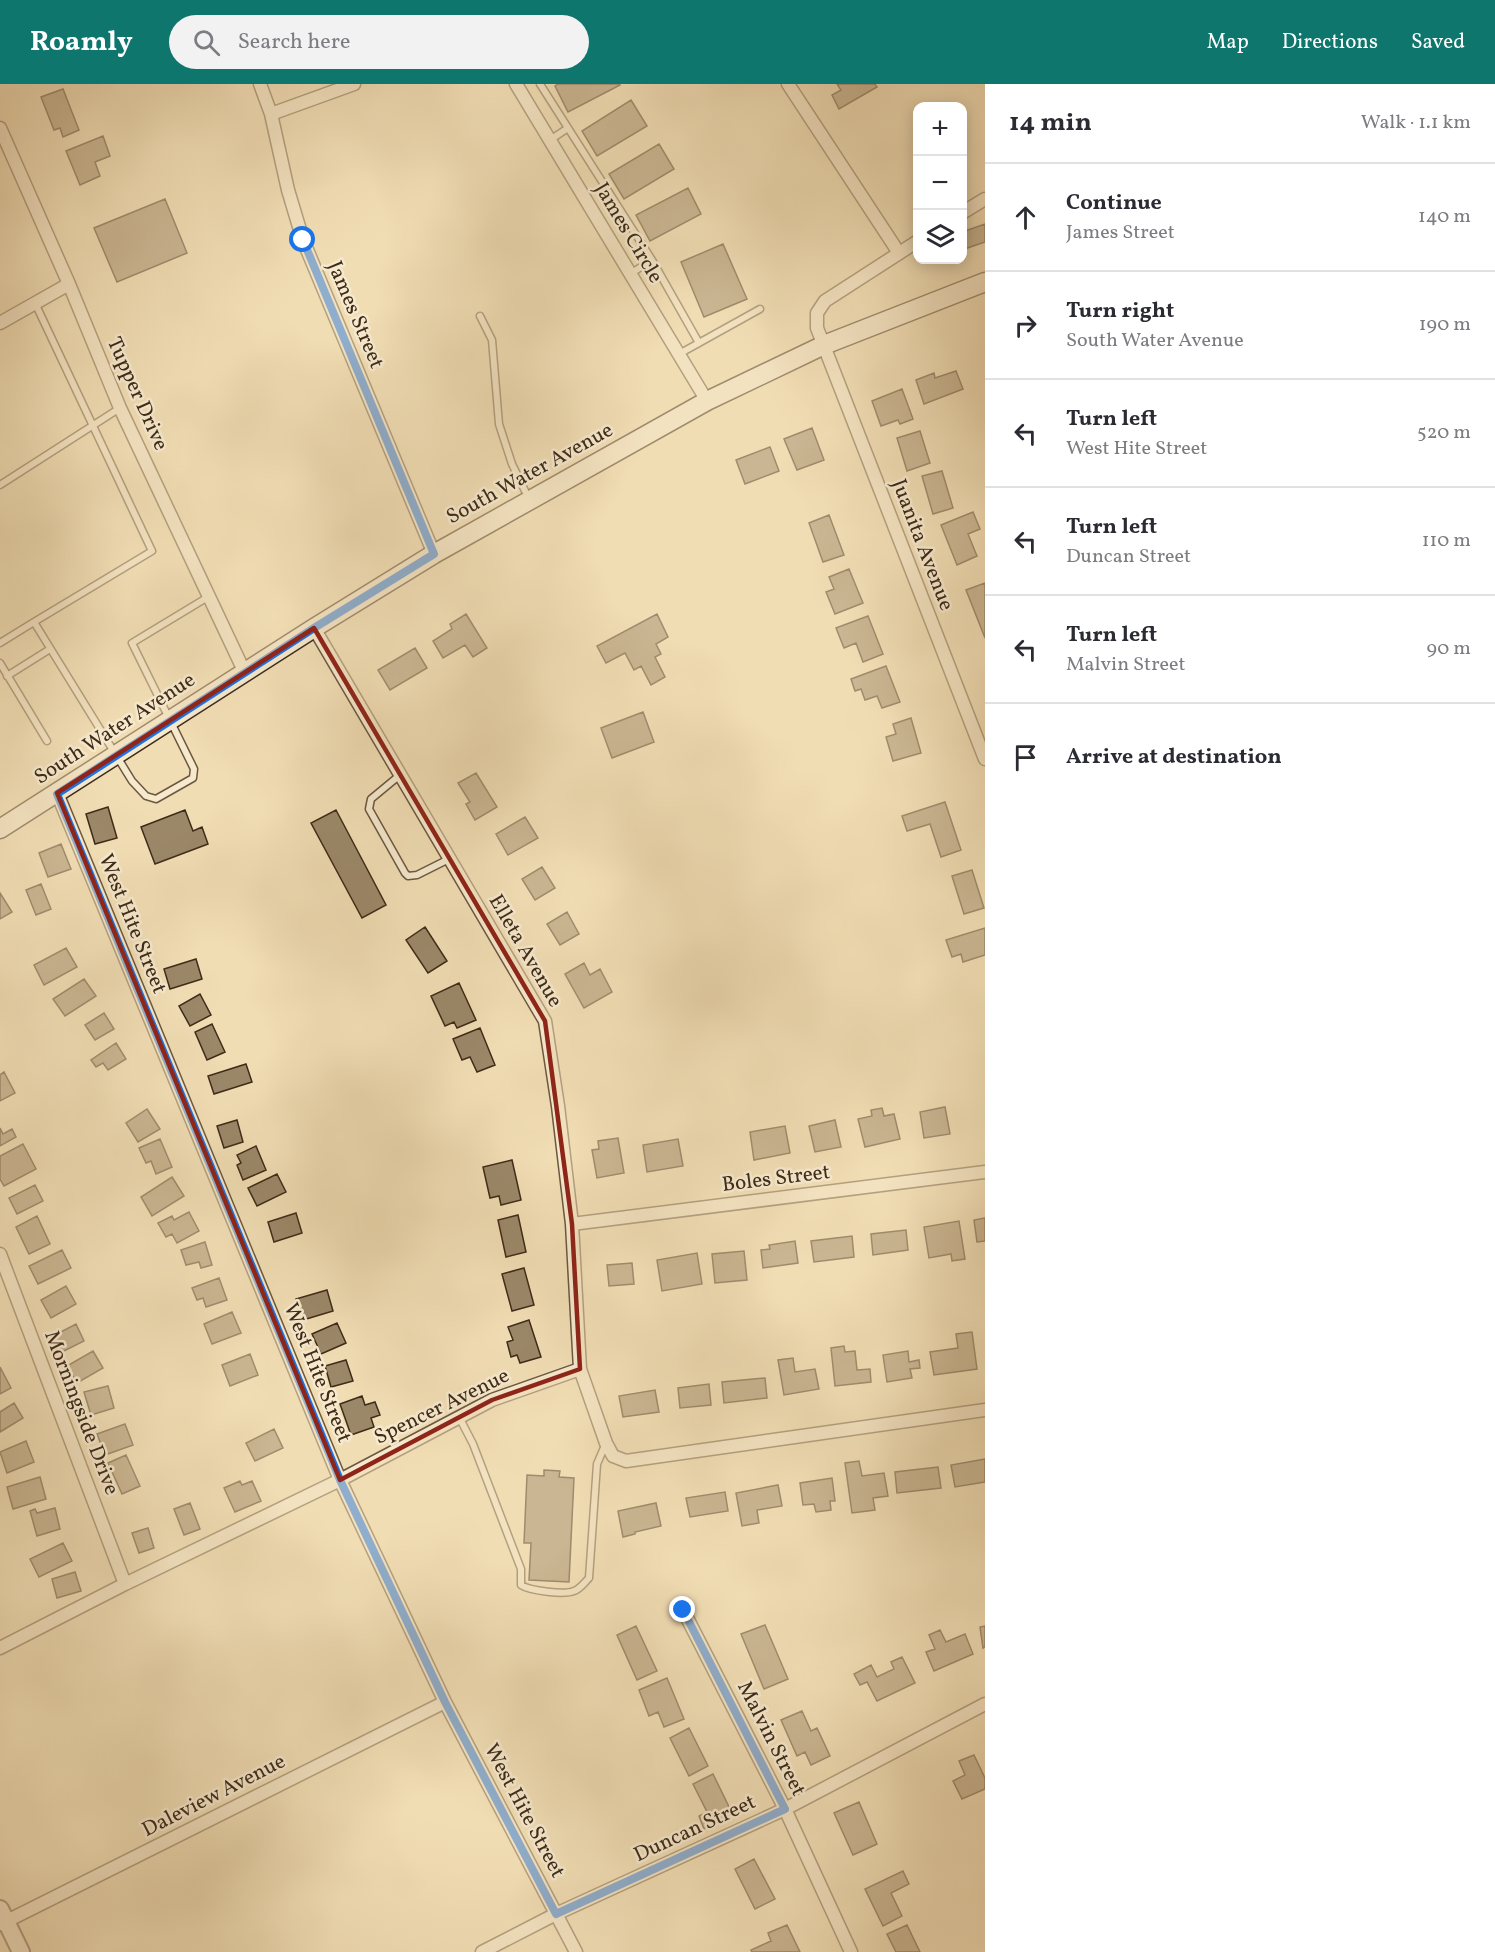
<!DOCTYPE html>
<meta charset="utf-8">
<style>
:root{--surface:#fff;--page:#f2f2f3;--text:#2b2b33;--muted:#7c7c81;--line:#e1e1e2;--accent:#0f766e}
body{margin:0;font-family:Vollkorn,serif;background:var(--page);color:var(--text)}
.controls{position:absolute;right:18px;top:18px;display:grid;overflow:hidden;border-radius:12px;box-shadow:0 3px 15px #0003}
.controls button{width:54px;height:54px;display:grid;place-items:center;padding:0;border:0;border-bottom:2px solid var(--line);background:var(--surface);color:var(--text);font:30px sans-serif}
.stop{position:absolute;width:18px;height:18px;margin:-14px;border:4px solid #1a73e8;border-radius:50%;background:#fff}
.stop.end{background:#1a73e8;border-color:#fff;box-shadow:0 2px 6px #0008}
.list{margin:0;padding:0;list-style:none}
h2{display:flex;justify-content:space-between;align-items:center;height:78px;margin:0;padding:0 24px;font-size:26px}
h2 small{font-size:20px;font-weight:400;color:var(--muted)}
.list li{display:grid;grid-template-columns:39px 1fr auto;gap:18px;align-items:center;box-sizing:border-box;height:108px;padding:0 24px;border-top:2px solid var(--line)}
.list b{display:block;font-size:22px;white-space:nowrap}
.list p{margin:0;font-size:20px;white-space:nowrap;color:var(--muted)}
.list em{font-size:20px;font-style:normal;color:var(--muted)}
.icon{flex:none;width:33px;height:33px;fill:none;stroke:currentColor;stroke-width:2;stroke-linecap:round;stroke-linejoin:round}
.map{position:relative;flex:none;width:985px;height:1868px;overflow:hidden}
header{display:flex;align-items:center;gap:36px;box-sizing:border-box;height:84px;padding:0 30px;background:var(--accent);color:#fff}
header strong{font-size:28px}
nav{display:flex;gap:33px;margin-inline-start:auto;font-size:21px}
.search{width:420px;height:54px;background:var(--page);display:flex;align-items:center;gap:15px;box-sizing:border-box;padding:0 21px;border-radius:33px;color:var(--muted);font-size:22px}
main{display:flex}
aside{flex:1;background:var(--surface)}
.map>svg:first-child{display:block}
.building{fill:#9b8869;stroke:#3e2b18;stroke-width:1.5}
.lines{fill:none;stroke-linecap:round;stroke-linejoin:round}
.service-casing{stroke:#6b583f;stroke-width:9}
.minor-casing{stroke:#6b583f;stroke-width:15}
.tertiary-casing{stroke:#6b583f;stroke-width:20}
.secondary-casing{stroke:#3e2b18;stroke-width:21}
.service{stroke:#f6e9ce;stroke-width:6}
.minor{stroke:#f6e9ce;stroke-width:12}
.tertiary{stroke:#f6e9ce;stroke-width:16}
.secondary{stroke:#f6e9ce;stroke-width:18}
.route{stroke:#1a73e8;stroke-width:8}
.marked{fill:none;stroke:#8f2418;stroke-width:4.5;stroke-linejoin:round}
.labels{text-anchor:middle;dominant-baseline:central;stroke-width:5;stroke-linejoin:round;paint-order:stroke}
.street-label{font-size:21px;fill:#3e2b18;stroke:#f6e9ce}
</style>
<header>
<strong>Roamly</strong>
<div class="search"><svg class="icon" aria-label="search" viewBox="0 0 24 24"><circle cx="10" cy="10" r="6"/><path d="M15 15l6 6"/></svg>Search here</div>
<nav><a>Map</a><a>Directions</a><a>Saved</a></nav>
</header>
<main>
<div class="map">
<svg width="985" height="1868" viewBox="0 0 985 1868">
<rect width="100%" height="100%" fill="#f1ddb4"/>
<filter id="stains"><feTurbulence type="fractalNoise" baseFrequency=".00333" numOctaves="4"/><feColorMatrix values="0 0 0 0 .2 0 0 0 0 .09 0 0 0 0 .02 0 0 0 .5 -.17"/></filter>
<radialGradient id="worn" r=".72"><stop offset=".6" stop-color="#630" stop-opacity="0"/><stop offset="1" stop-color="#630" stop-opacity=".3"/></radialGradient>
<!-- building -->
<path class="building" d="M 558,0 L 619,0 L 620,1 L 568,28 L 555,2 Z
M 837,0 L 875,0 L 877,3 L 839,25 L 832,11 L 841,6 Z
M 63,5 L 79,46 L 63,53 L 60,44 L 54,46 L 41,13 Z
M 631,16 L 647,42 L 597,72 L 582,47 Z
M 103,52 L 110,72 L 95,78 L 100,92 L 80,101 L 66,67 Z
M 659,60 L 674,85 L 624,115 L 609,90 Z
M 688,104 L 701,130 L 650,157 L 636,131 Z
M 165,115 L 187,169 L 117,198 L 94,144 Z
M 985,140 L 985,158 L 962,166 L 962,148 Z
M 723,160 L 747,215 L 704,233 L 681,178 Z
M 956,287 L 963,305 L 924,320 L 916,296 L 934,289 L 935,294 Z
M 902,305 L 913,335 L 900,340 L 898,336 L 881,342 L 872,317 Z
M 812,344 L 824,376 L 797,386 L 784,355 Z
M 920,347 L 930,379 L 907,387 L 897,354 Z
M 770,363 L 779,387 L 745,400 L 736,376 Z
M 942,387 L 953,424 L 933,430 L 922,392 Z
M 973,428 L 980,445 L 968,450 L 977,472 L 957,481 L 941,441 Z
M 829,431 L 844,471 L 823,478 L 809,439 Z
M 849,485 L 863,519 L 835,530 L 826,508 L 834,505 L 829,493 Z
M 985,499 L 985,554 L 966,506 Z
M 466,530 L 487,564 L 473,573 L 465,561 L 443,574 L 433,557 L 452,545 L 450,540 Z
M 657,530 L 668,553 L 656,560 L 661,570 L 655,573 L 665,593 L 651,601 L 641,582 L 634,586 L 625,569 L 606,579 L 597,562 Z
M 868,532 L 883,570 L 863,578 L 856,559 L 844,564 L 836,544 Z
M 415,564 L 427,584 L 390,606 L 378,586 Z
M 886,582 L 900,618 L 882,624 L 877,612 L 865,616 L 861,605 L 855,607 L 851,595 Z
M 643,628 L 654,658 L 612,674 L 601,644 Z
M 911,634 L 921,669 L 893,677 L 886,653 L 896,650 L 893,640 Z
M 476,689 L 497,723 L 475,736 L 466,720 L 470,718 L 458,699 Z
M 945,718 L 961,766 L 941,773 L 930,740 L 907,747 L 902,732 Z
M 108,723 L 117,754 L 95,760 L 86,730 Z
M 185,726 L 193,747 L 202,743 L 208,760 L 155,780 L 141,743 Z
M 336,726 L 386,821 L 362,834 L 311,739 Z
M 525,733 L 538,754 L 508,771 L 496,750 Z
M 61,760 L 71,785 L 48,793 L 39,769 Z
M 542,783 L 555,804 L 535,816 L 522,795 Z
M 972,786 L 984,824 L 964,830 L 952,792 Z
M 41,800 L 51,825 L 36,831 L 26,806 Z
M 0,809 L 12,828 L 0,835 Z
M 567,828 L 579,850 L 560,861 L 547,840 Z
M 425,843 L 447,877 L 428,889 L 406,856 Z
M 985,844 L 985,871 L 963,878 L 961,870 L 952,873 L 946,856 Z
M 66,864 L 77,883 L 44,901 L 34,881 Z
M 196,875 L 202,895 L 170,905 L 164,885 Z
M 584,879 L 590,891 L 600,885 L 612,908 L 584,924 L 565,890 Z
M 84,895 L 96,912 L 65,932 L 53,915 Z
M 459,899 L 476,936 L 457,944 L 454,938 L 445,942 L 431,912 Z
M 200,910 L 211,931 L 190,942 L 179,922 Z
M 104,929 L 114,945 L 95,956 L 85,941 Z
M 212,940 L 225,968 L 207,976 L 195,948 Z
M 480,944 L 495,981 L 477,988 L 470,973 L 462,976 L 453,955 Z
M 116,959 L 126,975 L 108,986 L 103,979 L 96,983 L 91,976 Z
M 246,980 L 252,998 L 214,1010 L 208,992 Z
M 4,988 L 15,1009 L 0,1017 L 0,991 Z
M 945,1023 L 950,1050 L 924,1054 L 920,1028 Z
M 882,1024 L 884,1032 L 894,1030 L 900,1055 L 865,1063 L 858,1035 L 872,1032 L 871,1026 Z
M 147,1025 L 160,1045 L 138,1058 L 126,1039 Z
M 237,1036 L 243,1058 L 224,1064 L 217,1042 Z
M 835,1036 L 841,1063 L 815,1068 L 809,1042 Z
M 785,1042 L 790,1069 L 754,1076 L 750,1048 Z
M 0,1044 L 3,1050 L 12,1045 L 16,1053 L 0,1062 Z
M 618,1054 L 624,1089 L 597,1094 L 592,1066 L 599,1065 L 598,1057 Z
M 160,1055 L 172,1083 L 156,1090 L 151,1077 L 146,1079 L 139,1064 Z
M 678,1055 L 683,1082 L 647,1088 L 643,1061 Z
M 23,1060 L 36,1085 L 4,1102 L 0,1095 L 0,1072 Z
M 256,1062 L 266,1086 L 243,1096 L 237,1081 L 241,1079 L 237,1071 Z
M 512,1076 L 521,1116 L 501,1121 L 499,1112 L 490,1114 L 483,1083 Z
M 277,1090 L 286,1108 L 257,1122 L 248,1104 Z
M 172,1093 L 184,1112 L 152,1132 L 141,1113 Z
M 35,1101 L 43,1117 L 17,1130 L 9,1114 Z
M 189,1128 L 199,1147 L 177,1159 L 172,1150 L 166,1153 L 158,1139 L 172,1132 L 174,1136 Z
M 296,1129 L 302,1149 L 274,1158 L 268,1138 Z
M 518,1131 L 526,1168 L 506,1173 L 498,1136 Z
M 37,1132 L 50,1160 L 29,1170 L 16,1143 Z
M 985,1134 L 985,1157 L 977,1158 L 974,1136 Z
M 959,1137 L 965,1175 L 952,1177 L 951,1170 L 929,1174 L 924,1143 Z
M 906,1146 L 908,1166 L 873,1171 L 871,1150 Z
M 852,1152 L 854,1173 L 814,1178 L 811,1157 Z
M 795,1157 L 798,1179 L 763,1184 L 761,1166 L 770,1165 L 769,1161 Z
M 205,1158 L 212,1181 L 201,1184 L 199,1178 L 186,1181 L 181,1166 Z
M 62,1166 L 71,1184 L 38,1200 L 29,1182 Z
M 744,1167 L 747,1196 L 715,1199 L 712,1170 Z
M 697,1169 L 702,1200 L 662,1207 L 657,1176 Z
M 632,1179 L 634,1200 L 609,1202 L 607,1181 Z
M 524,1184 L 534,1221 L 512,1227 L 502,1190 Z
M 219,1194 L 227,1216 L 206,1223 L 203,1214 L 197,1216 L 192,1204 Z
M 66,1202 L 76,1220 L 51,1234 L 41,1216 Z
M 327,1206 L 333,1227 L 303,1236 L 296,1215 Z
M 232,1228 L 241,1249 L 212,1260 L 204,1240 Z
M 529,1236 L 541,1273 L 520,1279 L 517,1271 L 511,1273 L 507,1258 L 513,1256 L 508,1243 Z
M 337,1239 L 346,1259 L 321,1270 L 312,1250 Z
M 76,1240 L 84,1257 L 62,1268 L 53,1252 Z
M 972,1248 L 977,1285 L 934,1291 L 930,1268 L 958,1264 L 956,1250 Z
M 844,1262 L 845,1268 L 855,1267 L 857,1286 L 870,1285 L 871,1298 L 835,1302 L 831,1264 Z
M 93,1267 L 103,1284 L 77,1299 L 67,1282 Z
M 908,1267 L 909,1278 L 919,1276 L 920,1284 L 910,1285 L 912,1294 L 887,1298 L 883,1271 Z
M 250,1270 L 258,1291 L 230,1302 L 222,1281 Z
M 793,1274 L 795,1288 L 815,1285 L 819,1305 L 784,1311 L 778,1276 Z
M 346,1276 L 353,1297 L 331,1303 L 325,1282 Z
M 0,1283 L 11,1304 L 0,1310 Z
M 765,1294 L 767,1314 L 724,1319 L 722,1298 Z
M 709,1300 L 711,1321 L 680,1324 L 678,1304 Z
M 108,1302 L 114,1324 L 91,1331 L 84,1308 Z
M 655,1306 L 659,1328 L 623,1333 L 619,1312 Z
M 362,1312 L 365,1321 L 375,1318 L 380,1331 L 371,1334 L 374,1343 L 351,1351 L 340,1320 Z
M 14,1319 L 23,1334 L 0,1348 L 0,1328 Z
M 125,1340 L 133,1361 L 105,1371 L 97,1350 Z
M 274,1345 L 283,1364 L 255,1377 L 246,1359 Z
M 26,1357 L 34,1378 L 7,1389 L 0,1368 Z
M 126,1371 L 140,1402 L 122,1410 L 108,1379 Z
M 985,1375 L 985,1398 L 955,1403 L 951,1381 Z
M 859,1377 L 862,1392 L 884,1389 L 888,1412 L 873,1414 L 875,1426 L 852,1429 L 845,1379 Z
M 938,1383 L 941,1404 L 897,1409 L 895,1388 Z
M 544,1386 L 560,1387 L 559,1393 L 574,1394 L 569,1498 L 529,1496 L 531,1459 L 524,1459 L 527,1391 L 544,1392 Z
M 40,1393 L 46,1415 L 13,1425 L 7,1403 Z
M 832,1394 L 835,1417 L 830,1417 L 831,1426 L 816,1428 L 814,1420 L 803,1421 L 800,1399 Z
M 240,1397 L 242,1401 L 252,1397 L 261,1417 L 235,1428 L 224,1404 Z
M 778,1401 L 782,1422 L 757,1426 L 759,1439 L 742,1442 L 736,1409 Z
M 725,1408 L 728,1427 L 690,1433 L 686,1414 Z
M 190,1419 L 200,1445 L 184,1451 L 174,1425 Z
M 656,1419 L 661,1442 L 635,1448 L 635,1450 L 623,1453 L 618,1427 Z
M 55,1424 L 60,1445 L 37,1452 L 30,1427 L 35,1425 L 37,1429 Z
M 148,1444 L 154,1464 L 139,1469 L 132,1449 Z
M 63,1459 L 72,1477 L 39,1493 L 30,1475 Z
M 75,1488 L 81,1507 L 57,1514 L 52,1495 Z
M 765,1541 L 788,1595 L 764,1605 L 741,1550 Z
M 636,1542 L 657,1587 L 637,1596 L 617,1551 Z
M 985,1542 L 985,1563 L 983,1564 L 980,1543 Z
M 940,1546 L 946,1558 L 965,1550 L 973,1570 L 934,1587 L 926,1568 L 935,1565 L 929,1551 Z
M 902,1573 L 915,1599 L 877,1617 L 867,1598 L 860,1601 L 854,1590 L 871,1581 L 877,1593 L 894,1585 L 891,1578 Z
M 667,1594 L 684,1635 L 664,1643 L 658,1628 L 649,1632 L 639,1606 Z
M 802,1627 L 811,1647 L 817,1644 L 830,1672 L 811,1681 L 805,1668 L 797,1672 L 781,1636 Z
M 689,1644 L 708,1682 L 689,1692 L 670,1654 Z
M 974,1671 L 985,1694 L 985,1705 L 962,1715 L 953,1697 L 965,1691 L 959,1677 Z
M 713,1690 L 733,1731 L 704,1745 L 699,1732 L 707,1728 L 693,1700 Z
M 859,1718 L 877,1760 L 853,1771 L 834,1729 Z
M 754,1775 L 775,1815 L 755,1825 L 735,1785 Z
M 903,1787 L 909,1800 L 891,1809 L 902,1832 L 883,1842 L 865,1805 Z
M 787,1841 L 800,1868 L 752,1868 L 751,1866 L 771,1857 L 768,1849 Z
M 907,1841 L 920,1868 L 896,1868 L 887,1850 Z"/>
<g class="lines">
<defs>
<path id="service" d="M 540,0 L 652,176
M 550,56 L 568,44
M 630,190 L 652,176 L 699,259
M 35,219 L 152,467 L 34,538 L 132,697 L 146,712 L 156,715 L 193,694 L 194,685 L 132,559 L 208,513
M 480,232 L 492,256 L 499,340 L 512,380 L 528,413
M 679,270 L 760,225
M 0,401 L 120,324
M 0,559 L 34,538
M 0,579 L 47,657
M 7,592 L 50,565
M 400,691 L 371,715 L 369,725 L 405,789 L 408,792 L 417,791 L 449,775
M 459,1333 L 473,1360 L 521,1485 L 521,1501 C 530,1507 565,1511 574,1507 C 580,1505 584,1499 589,1494 L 597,1380 L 606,1359"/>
<path id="minor" d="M 260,0 L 271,30 L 288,106 L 303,156 L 434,470
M 516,0 L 707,317
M 788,0 L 899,169
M 271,30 L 354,0
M 0,44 L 69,200 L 120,324 L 245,589
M 962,129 L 985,115
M 918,157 L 825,217 L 817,229 L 817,244 L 985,675
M 0,239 L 69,200
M 314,544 L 545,937 L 558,1022 L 572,1140 L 580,1285 L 606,1359 L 613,1372 L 626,1377 L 985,1326
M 57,709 L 340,1396 L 445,1618 L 576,1868
M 572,1140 L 985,1088
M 0,1170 L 125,1500
M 683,1526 L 785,1725 L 851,1868
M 0,1564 L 125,1500 L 340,1396 L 492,1316 L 580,1285
M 1,1840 L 445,1618
M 482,1868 L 556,1830 L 785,1725 L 985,1620"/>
<path id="tertiary" d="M 0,1825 L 21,1868"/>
<path id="secondary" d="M 0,745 L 314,544 L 434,470 L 707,317 L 824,261 L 985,198"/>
</defs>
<!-- service casing -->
<use href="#service" class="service-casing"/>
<!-- minor casing -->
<use href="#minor" class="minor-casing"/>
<!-- tertiary casing -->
<use href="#tertiary" class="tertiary-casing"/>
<!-- secondary casing -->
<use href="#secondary" class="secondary-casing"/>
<!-- service -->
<use href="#service" class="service"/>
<!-- minor -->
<use href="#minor" class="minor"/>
<!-- tertiary -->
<use href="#tertiary" class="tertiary"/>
<!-- secondary -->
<use href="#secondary" class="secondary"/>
</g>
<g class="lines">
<!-- route -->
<path class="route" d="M 303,156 L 434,470 L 314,544 L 57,710 L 340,1396 L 445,1618 L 556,1830 L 785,1725 L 683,1526"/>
</g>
<!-- marked area -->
<path d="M0 0H985V1868H0ZM 314,544 L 545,937 L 572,1140 L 580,1285 L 492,1316 L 340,1396 L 57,709 Z" fill="#f1ddb4" fill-opacity=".55" fill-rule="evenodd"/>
<path class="marked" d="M 314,544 L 545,937 L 572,1140 L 580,1285 L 492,1316 L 340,1396 L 57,709 Z"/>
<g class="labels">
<!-- street labels -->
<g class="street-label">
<text transform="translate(628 149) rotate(59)">James Circle</text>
<text transform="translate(355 231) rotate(67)">James Street</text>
<text transform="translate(137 310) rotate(66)">Tupper Drive</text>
<text transform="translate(530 390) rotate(-29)">South Water Avenue</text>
<text transform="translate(922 461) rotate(69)">Juanita Avenue</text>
<text transform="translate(115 645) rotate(-33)">South Water Avenue</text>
<text transform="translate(132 840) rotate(68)">West Hite Street</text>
<text transform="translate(525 867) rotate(60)">Elleta Avenue</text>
<text transform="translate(776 1095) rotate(-7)">Boles Street</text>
<text transform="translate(317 1289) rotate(68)">West Hite Street</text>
<text transform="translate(442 1323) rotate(-26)">Spencer Avenue</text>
<text transform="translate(81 1329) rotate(69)">Morningside Drive</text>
<text transform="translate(771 1655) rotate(63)">Malvin Street</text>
<text transform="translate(214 1712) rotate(-27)">Daleview Avenue</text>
<text transform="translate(524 1727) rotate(62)">West Hite Street</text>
<text transform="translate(695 1745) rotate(-25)">Duncan Street</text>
</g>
</g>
<rect width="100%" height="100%" filter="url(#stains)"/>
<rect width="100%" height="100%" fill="url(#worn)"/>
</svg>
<div class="controls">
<button>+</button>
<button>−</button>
<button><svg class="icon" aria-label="layers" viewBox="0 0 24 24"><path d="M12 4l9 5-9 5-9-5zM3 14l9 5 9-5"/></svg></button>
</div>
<div class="stop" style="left:303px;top:156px"></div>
<div class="stop end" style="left:683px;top:1526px"></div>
</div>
<aside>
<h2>14 min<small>Walk · 1.1 km</small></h2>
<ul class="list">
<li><svg class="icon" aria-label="ahead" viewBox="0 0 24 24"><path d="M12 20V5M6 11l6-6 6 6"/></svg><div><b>Continue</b><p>James Street</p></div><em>140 m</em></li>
<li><svg class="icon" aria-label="right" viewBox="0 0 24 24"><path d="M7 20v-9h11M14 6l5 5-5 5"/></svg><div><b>Turn right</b><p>South Water Avenue</p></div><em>190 m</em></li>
<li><svg class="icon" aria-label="left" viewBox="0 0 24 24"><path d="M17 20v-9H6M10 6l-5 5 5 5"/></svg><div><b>Turn left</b><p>West Hite Street</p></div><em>520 m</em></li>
<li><svg class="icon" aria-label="left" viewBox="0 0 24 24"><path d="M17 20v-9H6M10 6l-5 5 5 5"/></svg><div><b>Turn left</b><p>Duncan Street</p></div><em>110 m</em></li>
<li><svg class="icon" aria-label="left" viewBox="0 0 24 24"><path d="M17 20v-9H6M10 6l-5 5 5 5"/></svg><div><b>Turn left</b><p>Malvin Street</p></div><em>90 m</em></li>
<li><svg class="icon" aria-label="arrive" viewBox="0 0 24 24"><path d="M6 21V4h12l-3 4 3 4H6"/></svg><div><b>Arrive at destination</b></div></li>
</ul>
</aside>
</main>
